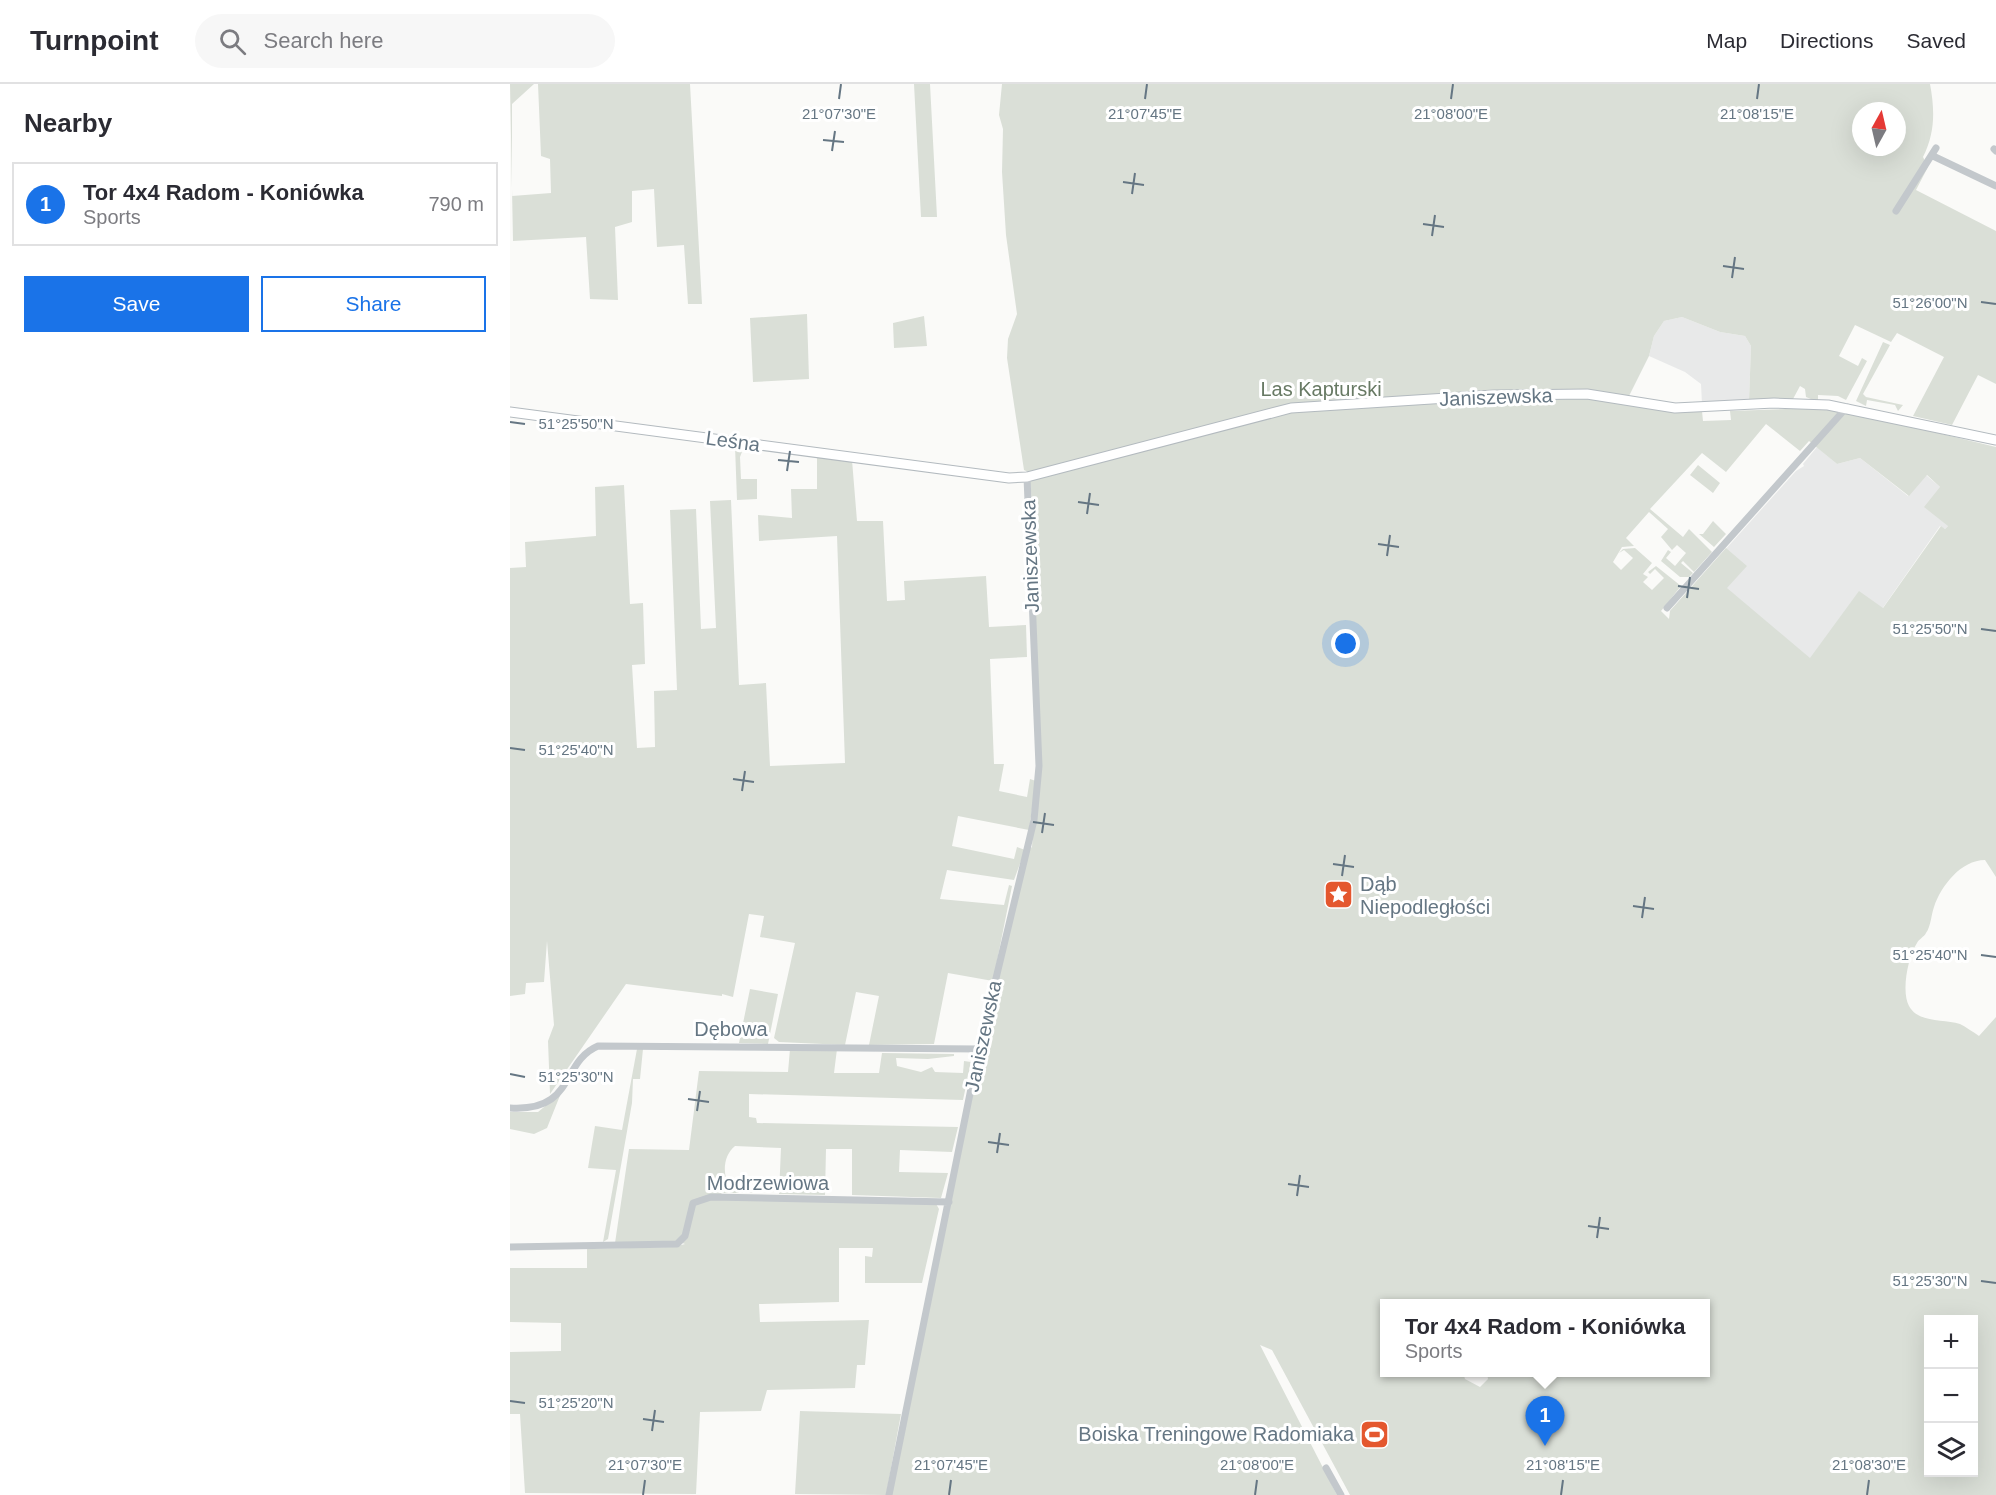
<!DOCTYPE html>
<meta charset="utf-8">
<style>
:root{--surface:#fff;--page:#f7f7f7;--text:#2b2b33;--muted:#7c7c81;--line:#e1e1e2;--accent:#1a73e8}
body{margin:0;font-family:Arial,sans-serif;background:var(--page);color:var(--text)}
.controls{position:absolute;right:18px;bottom:18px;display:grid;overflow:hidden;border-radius:0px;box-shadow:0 6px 24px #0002}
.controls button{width:54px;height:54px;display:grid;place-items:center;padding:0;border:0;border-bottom:2px solid var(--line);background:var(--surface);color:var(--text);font:30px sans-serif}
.compass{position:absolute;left:1342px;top:18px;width:54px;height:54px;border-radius:50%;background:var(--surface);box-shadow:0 6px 24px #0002;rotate:8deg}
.you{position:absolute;left:836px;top:560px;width:21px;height:21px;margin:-15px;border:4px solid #fff;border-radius:50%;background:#1a73e8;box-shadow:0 0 0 9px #1a73e833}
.badge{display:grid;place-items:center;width:39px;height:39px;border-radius:50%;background:var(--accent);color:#fff;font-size:20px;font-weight:700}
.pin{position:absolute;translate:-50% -50px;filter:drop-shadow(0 2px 3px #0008)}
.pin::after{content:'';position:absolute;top:32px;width:21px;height:18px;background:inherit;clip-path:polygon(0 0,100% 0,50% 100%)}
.popup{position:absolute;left:870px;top:1215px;width:330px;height:78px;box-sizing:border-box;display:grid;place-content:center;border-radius:0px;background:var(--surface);filter:drop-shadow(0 2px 4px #0005);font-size:20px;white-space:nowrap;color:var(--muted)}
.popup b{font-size:22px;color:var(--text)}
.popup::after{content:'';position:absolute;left:50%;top:100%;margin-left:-12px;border:12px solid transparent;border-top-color:var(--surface)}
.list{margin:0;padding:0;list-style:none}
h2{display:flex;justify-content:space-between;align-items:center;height:78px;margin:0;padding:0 24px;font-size:26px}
h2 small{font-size:20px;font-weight:400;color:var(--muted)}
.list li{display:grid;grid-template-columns:39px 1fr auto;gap:18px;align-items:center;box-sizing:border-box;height:84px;margin:0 12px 12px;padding:0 12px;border:2px solid var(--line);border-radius:0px}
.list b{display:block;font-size:22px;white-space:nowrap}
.list p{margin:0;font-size:20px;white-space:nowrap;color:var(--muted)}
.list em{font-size:20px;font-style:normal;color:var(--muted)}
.actions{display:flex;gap:12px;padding:18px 24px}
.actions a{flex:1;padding:14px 0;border:2px solid var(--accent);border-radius:0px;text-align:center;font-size:21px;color:var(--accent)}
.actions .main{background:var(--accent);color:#fff}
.icon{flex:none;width:33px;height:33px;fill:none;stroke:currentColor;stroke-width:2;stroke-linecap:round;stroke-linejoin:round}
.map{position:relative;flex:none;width:1486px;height:1411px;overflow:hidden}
header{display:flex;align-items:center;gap:36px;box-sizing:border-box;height:84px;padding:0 30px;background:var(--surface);border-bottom:2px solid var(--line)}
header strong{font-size:28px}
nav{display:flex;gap:33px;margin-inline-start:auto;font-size:21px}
.search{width:420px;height:54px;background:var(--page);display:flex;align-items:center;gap:15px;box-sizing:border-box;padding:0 21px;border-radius:33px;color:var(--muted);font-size:22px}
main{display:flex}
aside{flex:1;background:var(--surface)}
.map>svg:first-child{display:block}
.built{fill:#e8e9e9}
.green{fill:#dadfd7;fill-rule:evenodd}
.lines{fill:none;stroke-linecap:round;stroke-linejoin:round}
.secondary-casing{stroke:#b3babf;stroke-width:11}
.street{stroke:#c3c8cc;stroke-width:7}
.secondary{stroke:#fff;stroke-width:9}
.ticks{fill:none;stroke:#657683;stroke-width:2}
.labels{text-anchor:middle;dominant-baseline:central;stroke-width:6;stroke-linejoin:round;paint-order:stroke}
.park-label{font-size:20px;fill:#687a64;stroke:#fff}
.street-label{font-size:20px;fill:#657683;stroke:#fff}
.poi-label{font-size:20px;fill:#657683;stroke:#fff;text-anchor:start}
.ticks-label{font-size:15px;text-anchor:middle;fill:#657683;stroke:#fff;stroke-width:6;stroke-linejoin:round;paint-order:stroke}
</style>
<header>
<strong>Turnpoint</strong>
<div class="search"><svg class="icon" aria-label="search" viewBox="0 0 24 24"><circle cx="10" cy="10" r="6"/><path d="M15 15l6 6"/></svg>Search here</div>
<nav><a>Map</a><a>Directions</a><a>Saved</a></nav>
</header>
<main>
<aside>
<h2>Nearby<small></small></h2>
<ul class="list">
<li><span class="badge">1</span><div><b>Tor 4x4 Radom - Koniówka</b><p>Sports</p></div><em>790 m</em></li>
</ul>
<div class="actions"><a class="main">Save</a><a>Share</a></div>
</aside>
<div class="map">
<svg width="1486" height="1411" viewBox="0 0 1486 1411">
<rect width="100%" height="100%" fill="#fafaf8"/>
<!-- built -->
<path class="built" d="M 1172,233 L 1210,248 L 1235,252 L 1241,262 L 1239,317 L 1192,320 L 1191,300 L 1175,288 L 1139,272 L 1144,252 L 1154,237 Z
M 1307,363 L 1327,380 L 1350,374 L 1398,412 L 1416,391 L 1430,403 L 1438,442 L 1435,445 L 1430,442 L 1372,525 L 1363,518 L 1275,638 L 1160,527 L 1286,387 L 1294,382 L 1293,380 Z"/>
<!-- green -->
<path class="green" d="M 0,0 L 24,0 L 2,20 L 2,112 L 41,109 L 40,75 L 31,72 L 28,0 L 180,0 L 192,220 L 178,220 L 174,161 L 147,163 L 144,105 L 122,107 L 122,138 L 105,143 L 108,216 L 80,215 L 76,153 L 3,157 Z
M 404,0 L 420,0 L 427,133 L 411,133 Z
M 492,0 L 1420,0 C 1425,27 1425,49 1413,73 L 1418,83 L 1406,106 L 1486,147 L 1486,300 L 1468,291 L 1442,341 L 1403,332 L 1434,273 L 1387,249 L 1381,258 L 1345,241 L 1329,272 L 1348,282 L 1352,274 L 1357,277 L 1336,316 L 1328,312 L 1308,311 L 1308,318 L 1296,313 L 1295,305 L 1290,302 L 1283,315 L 1239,317 L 1241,262 L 1235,252 L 1210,248 L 1172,233 L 1154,237 L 1144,252 L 1139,272 L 1116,318 L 1192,327 L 1193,337 L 1221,336 L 1220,327 L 1308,324 L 1349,330 L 1486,363 L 1486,793 L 1475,776 C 1451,776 1431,802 1424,823 C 1421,831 1421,842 1416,849 C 1414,853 1409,855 1407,859 C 1398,873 1391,907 1399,922 C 1408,939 1434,935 1450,940 C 1456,943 1463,948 1469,952 L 1486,933 L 1486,1411 L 840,1411 L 762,1266 L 750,1261 L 827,1411 L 380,1411 L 446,1075 L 518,766 L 522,763 L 529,637 L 521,406 L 518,388 L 514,386 L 497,274 L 498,255 L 507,230 L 496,151 L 492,88 L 493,45 L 489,31 ZM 1351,27 L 1387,27 L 1387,63 L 1351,63 ZM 1256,340 L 1290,367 L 1299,357 L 1327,380 L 1350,374 L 1399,412 L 1417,391 L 1430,403 L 1414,423 L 1438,442 L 1435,445 L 1431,442 L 1373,524 L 1349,507 L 1300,574 L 1217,504 L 1237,482 L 1216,464 L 1160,527 L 1159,535 L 1151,527 L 1171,502 L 1146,482 L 1138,488 L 1140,490 L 1145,485 L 1154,494 L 1142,506 L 1133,498 L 1138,493 L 1133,490 L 1142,479 L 1125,464 L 1113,465 L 1109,469 L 1114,466 L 1123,474 L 1111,486 L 1103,478 L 1112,463 L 1124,462 L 1116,454 L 1139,428 L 1158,445 L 1151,453 L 1162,466 L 1167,461 L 1176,469 L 1165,482 L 1156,474 L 1161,468 L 1158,466 L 1151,477 L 1170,493 L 1179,493 L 1183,489 L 1171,479 L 1173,477 L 1184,488 L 1202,468 L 1179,445 L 1173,453 L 1140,425 L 1192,369 L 1216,388 ZM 874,1220 L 1196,1220 L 1196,1288 L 977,1289 L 978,1295 L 970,1303 L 955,1295 L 953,1288 L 874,1288 ZM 1418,1236 L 1464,1236 L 1464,1388 L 1418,1388 Z
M 297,230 L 299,295 L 243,298 L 240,234 Z
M 414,232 L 417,262 L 384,264 L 383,239 Z
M 1373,258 L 1380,261 L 1353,310 L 1356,313 L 1393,321 L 1388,327 L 1385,321 L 1357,316 L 1356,322 L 1346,317 Z
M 225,362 L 233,365 L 230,373 L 231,395 L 247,395 L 247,415 L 227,416 Z
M 307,371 L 342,376 L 347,437 L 373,437 L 377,517 L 395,516 L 394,497 L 476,492 L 479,543 L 516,541 L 517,573 L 480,575 L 484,680 L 494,680 L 489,707 L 517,713 L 520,695 L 526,697 L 519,746 L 448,732 L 442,762 L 504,775 L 507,763 L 515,766 L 504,796 L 437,786 L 430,815 L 494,821 L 499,801 L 502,802 L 483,897 L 438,889 L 424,960 L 359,961 L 369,912 L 346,908 L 335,961 L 269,958 L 264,954 L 285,859 L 250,853 L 254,832 L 239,830 L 223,913 L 212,910 L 212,912 L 116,900 L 40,1010 L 38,957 L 44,941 L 37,857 L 34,898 L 16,899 L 15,910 L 0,912 L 0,484 L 16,483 L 15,458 L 86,452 L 85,403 L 114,401 L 120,520 L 133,519 L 135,580 L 122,581 L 127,664 L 145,663 L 144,607 L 167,606 L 160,426 L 186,425 L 191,545 L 206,544 L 200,417 L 221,416 L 229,601 L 256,599 L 260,682 L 335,679 L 327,452 L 249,457 L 248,431 L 282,434 L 281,405 L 307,405 Z
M 1188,381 L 1210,399 L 1203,409 L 1180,391 Z
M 1203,437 L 1216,450 L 1204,463 L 1189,450 L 1193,450 Z
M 240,905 L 268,910 L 258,960 L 229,959 Z
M 127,965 L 133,965 L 130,995 L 123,995 L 122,1019 L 98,1155 L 93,1158 L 106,1086 L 78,1084 L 85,1042 L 112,1046 Z
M 280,965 L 327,965 L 324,989 L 369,989 L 372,969 L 444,970 L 444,972 L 418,975 L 386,974 L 387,982 L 411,988 L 422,983 L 425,988 L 453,989 L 454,977 L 461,978 L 453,1016 L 239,1010 L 239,1033 L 246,1034 L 247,1039 L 448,1043 L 442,1068 L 390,1066 L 389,1088 L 438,1089 L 431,1114 L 342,1111 L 342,1065 L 316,1065 L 315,1111 L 269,1110 L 271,1064 L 225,1062 C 213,1072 212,1090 220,1104 L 244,1105 L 245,1109 L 211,1109 L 217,1116 L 425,1118 L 429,1125 L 412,1199 L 355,1199 L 355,1172 L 362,1173 L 363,1164 L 329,1164 L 329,1218 L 249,1220 L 250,1238 L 359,1236 L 355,1281 L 347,1281 L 345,1304 L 257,1306 L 251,1327 L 190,1328 L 186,1410 L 15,1409 L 10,1330 L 0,1330 L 0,1268 L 51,1267 L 51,1239 L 0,1238 L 0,1184 L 77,1184 L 77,1165 L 164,1163 L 175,1160 L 167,1157 L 105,1159 L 119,1065 L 179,1066 L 189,987 L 278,988 Z
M 51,1009 L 37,1044 L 24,1050 L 0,1045 L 0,1028 L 28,1028 Z
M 290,1327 L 391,1330 L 376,1411 L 285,1410 Z"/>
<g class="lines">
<defs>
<path id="secondary" d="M 0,328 L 499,394 L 517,393 L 781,324 L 984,311 L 1077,310 L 1165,324 L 1264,319 L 1318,321 L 1486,356"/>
</defs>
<!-- secondary casing -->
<use href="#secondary" class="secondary-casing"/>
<!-- street -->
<path class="street" d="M 1484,65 L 1486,67
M 1423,72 L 1486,102
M 1386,127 L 1426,64
M 1157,524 L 1337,323
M 0,1024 C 66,1028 50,978 88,962 L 469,965
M 0,1163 L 167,1160 L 175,1152 L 183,1119 L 201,1113 L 439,1118
M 816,1384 L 831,1411
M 379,1411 L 469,965 L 524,736 L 529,682 L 517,393"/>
<!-- secondary -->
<use href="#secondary" class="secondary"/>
</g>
<!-- ticks -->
<path class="ticks" d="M 329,15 L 331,0M 635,15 L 637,0M 941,15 L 943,0M 1247,15 L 1249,0M 313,56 L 334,58M 322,67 L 325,47M 613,98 L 634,101M 622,110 L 625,89M 913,140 L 934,143M 922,152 L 925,131M 1213,182 L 1234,185M 1222,194 L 1225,173M 1471,218 L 1486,220M 0,338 L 15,340M 268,376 L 289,378M 277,387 L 280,367M 568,418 L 589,421M 577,430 L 580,409M 868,460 L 889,463M 877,472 L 880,451M 1168,502 L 1189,505M 1177,514 L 1180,493M 1471,545 L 1486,547M 0,664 L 15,666M 223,695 L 244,698M 232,707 L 235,687M 523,738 L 544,741M 532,749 L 535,729M 823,780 L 844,783M 832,792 L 835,771M 1123,822 L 1144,825M 1132,834 L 1135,813M 1471,871 L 1486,873M 0,990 L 15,993M 178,1015 L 199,1018M 187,1027 L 190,1007M 478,1058 L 499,1061M 487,1069 L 490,1049M 778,1100 L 799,1103M 787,1112 L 790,1091M 1078,1142 L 1099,1145M 1087,1154 L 1090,1133M 1471,1197 L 1486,1199M 0,1317 L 15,1319M 133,1335 L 154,1338M 142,1347 L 145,1326M 133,1411 L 135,1396M 439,1411 L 441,1396M 745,1411 L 747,1396M 1051,1411 L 1053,1396M 1357,1411 L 1359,1396"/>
<!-- icons -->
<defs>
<symbol id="sight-square" viewBox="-11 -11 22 22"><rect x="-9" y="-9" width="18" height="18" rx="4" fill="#e4572e" stroke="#fff"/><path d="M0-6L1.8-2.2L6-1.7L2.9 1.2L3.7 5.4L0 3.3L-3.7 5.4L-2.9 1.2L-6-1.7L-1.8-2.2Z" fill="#fff"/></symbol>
<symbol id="stadium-square" viewBox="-11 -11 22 22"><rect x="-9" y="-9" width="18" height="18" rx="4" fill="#e4572e" stroke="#fff"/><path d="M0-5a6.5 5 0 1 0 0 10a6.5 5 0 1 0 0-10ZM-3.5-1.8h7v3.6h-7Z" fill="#fff"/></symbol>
</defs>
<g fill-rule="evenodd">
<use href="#sight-square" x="812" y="794" width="33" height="33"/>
<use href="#stadium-square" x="848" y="1334" width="33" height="33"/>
</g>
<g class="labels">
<!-- park labels -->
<g class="park-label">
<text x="811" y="305">Las Kapturski</text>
</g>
<!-- street labels -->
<g class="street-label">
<text transform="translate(986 313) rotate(-2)">Janiszewska</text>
<text transform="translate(223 357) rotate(8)">Leśna</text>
<text transform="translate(520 472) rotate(-92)">Janiszewska</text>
<text x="221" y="945">Dębowa</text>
<text transform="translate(473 952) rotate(-78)">Janiszewska</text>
<text x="258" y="1099">Modrzewiowa</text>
</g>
<!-- poi labels -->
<g class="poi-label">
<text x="850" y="800">Dąb<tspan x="850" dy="23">Niepodległości</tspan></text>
<text x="844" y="1350" text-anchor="end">Boiska Treningowe Radomiaka</text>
</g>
</g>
<g class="ticks-label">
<text x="329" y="35">21°07'30"E</text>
<text x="635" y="35">21°07'45"E</text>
<text x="941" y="35">21°08'00"E</text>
<text x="1247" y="35">21°08'15"E</text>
<text x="1420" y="224">51°26'00"N</text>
<text x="66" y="345">51°25'50"N</text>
<text x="1420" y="550">51°25'50"N</text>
<text x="66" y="671">51°25'40"N</text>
<text x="1420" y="876">51°25'40"N</text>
<text x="66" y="998">51°25'30"N</text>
<text x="1420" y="1202">51°25'30"N</text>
<text x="66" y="1324">51°25'20"N</text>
<text x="135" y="1386">21°07'30"E</text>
<text x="441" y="1386">21°07'45"E</text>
<text x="747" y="1386">21°08'00"E</text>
<text x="1053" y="1386">21°08'15"E</text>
<text x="1359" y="1386">21°08'30"E</text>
</g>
</svg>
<div class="controls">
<button>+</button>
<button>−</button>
<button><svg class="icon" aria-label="layers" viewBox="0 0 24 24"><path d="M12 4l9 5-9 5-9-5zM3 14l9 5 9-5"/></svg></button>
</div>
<svg class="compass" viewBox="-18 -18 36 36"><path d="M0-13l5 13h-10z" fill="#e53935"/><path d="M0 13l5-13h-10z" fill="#7c7c81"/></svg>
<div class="you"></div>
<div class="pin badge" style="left:1035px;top:1362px">1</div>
<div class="popup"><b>Tor 4x4 Radom - Koniówka</b>Sports</div>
</div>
</main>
